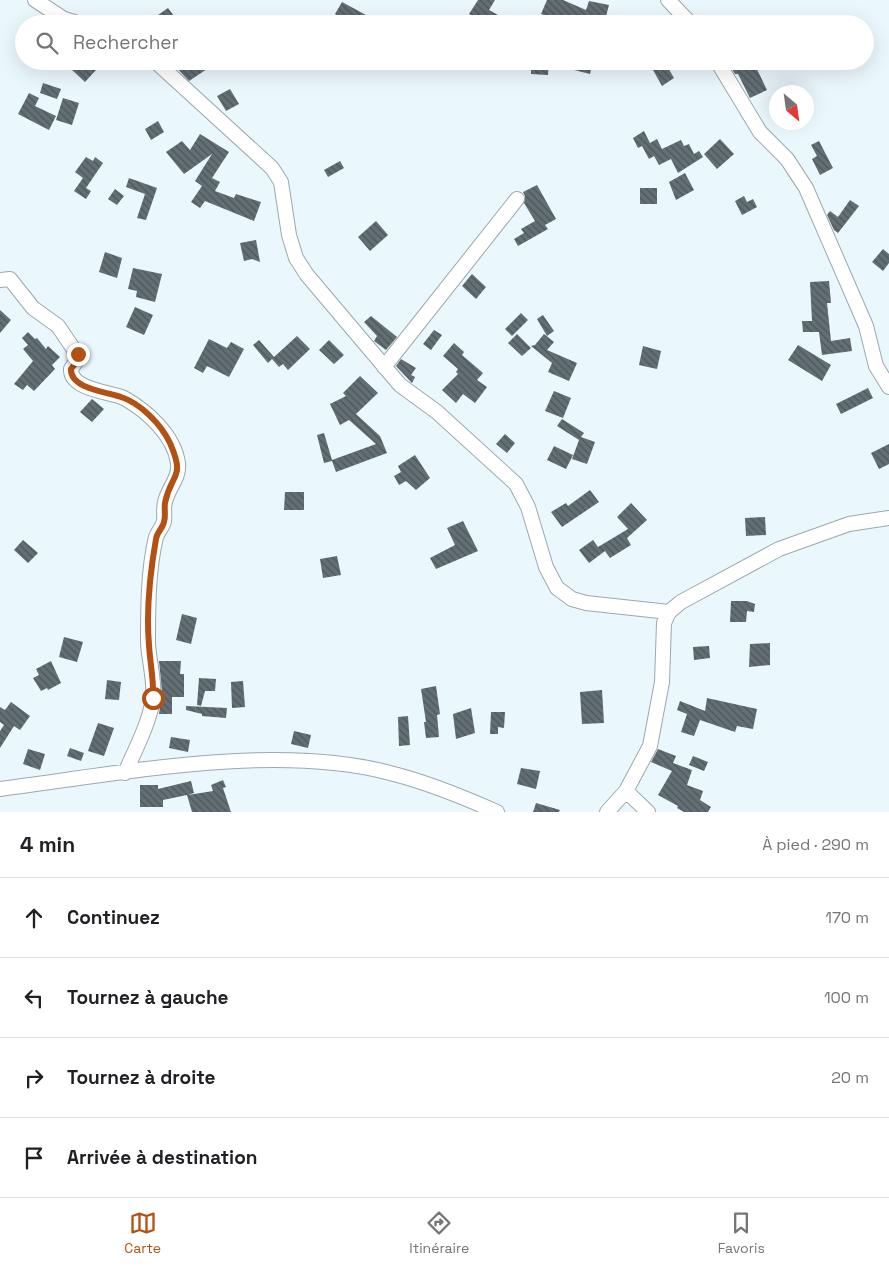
<!DOCTYPE html>
<html lang="fr">
<meta charset="utf-8">
<style>
:root{--surface:#fff;--page:#f6f6f6;--text:#202124;--muted:#757577;--line:#e0e0e0;--accent:#b35114}
body{margin:0;font-family:"Space Grotesk",sans-serif;background:var(--page);color:var(--text)}
.compass{position:absolute;left:769px;top:85px;width:45px;height:45px;border-radius:50%;background:var(--surface);box-shadow:0 5px 20px #0002;rotate:151deg}
.stop{position:absolute;width:15px;height:15px;margin:-11px;border:4px solid #b35114;border-radius:50%;background:#fff}
.stop.end{background:#b35114;border-color:#fff;box-shadow:0 1px 5px #0008}
.list{margin:0;padding:0;list-style:none}
h2{display:flex;justify-content:space-between;align-items:center;height:65px;margin:0;padding:0 20px;font-size:21px}
h2 small{font-size:16px;font-weight:400;color:var(--muted)}
.list li{display:grid;grid-template-columns:32px 1fr auto;gap:15px;align-items:center;box-sizing:border-box;height:80px;padding:0 20px;border-top:1px solid var(--line)}
.list b{display:block;font-size:19px;white-space:nowrap}
.list em{font-size:16px;font-style:normal;color:var(--muted)}
.icon{flex:none;width:28px;height:28px;fill:none;stroke:currentColor;stroke-width:2;stroke-linecap:round;stroke-linejoin:round}
.map{position:relative;flex:none;width:889px;height:812px;overflow:hidden}
.search{position:absolute;background:var(--surface);box-shadow:0 5px 20px #0002;left:15px;right:15px;top:15px;height:55px;display:flex;align-items:center;gap:12px;box-sizing:border-box;padding:0 18px;border-radius:28px;color:var(--muted);font-size:19px}
.sheet{height:385px;background:var(--surface)}
nav{display:flex;justify-content:space-around;align-items:center;box-sizing:border-box;height:70px;border-top:1px solid var(--line);background:var(--surface);font-size:14px;color:var(--muted)}
nav a{display:grid;justify-items:center;gap:2px}
nav .on{color:var(--accent)}
.map>svg:first-child{display:block}
.building{fill:url(#building-back-hatch)}
.lines{fill:none;stroke-linecap:round;stroke-linejoin:round}
.minor-casing{stroke:#9ca8ae;stroke-width:16}
.minor{stroke:#fff;stroke-width:14}
.route{stroke:#b35114;stroke-width:6}
</style>
<div class="map">
<svg width="889" height="812" viewBox="0 0 889 812">
<defs>
<pattern id="building-back-hatch" width="6" height="6" patternUnits="userSpaceOnUse" patternTransform="scale(1.25)"><rect width="6" height="6" fill="#646f75"/><path d="M-1 5l2 2M0 0l6 6M5-1l2 2" fill="none" stroke="#4d565a"/></pattern>
</defs>
<rect width="100%" height="100%" fill="#eaf7fd"/>
<!-- building -->
<path class="building" d="M 478,0 L 495,0 L 489,10 L 498,15 L 492,24 L 486,24 L 469,14 Z
M 547,0 L 563,0 L 586,10 L 589,1 L 609,5 L 604,24 L 566,24 L 541,14 Z
M 342,2 L 366,15 L 361,24 L 353,24 L 335,14 Z
M 168,8 L 177,20 L 172,24 L 164,24 L 158,15 Z
M 79,61 L 87,61 L 96,70 L 85,82 L 72,70 Z
M 170,61 L 206,61 L 210,67 L 189,81 Z
M 531,61 L 549,61 L 548,75 L 531,74 Z
M 568,61 L 593,61 L 590,74 L 566,68 Z
M 648,61 L 664,61 L 674,78 L 662,86 Z
M 727,61 L 753,61 L 767,90 L 750,98 L 738,74 L 735,74 Z
M 43,83 L 61,89 L 57,99 L 40,93 Z
M 230,89 L 239,104 L 226,111 L 217,96 Z
M 29,93 L 39,98 L 35,106 L 56,116 L 49,130 L 18,114 Z
M 63,98 L 79,103 L 72,125 L 56,120 Z
M 158,121 L 164,132 L 151,140 L 145,129 Z
M 644,131 L 650,143 L 657,139 L 662,149 L 681,140 L 684,146 L 689,144 L 694,154 L 699,151 L 703,157 L 678,173 L 671,159 L 659,165 L 654,156 L 649,159 L 642,146 L 638,148 L 633,138 Z
M 200,134 L 229,152 L 212,178 L 220,182 L 215,191 L 234,198 L 236,194 L 261,202 L 254,221 L 205,201 L 200,208 L 191,202 L 202,186 L 195,181 L 212,154 L 184,174 L 166,152 L 182,141 L 190,150 Z
M 720,139 L 734,154 L 717,169 L 704,154 Z
M 819,141 L 833,168 L 820,175 L 812,159 L 817,156 L 811,145 Z
M 86,157 L 93,161 L 95,157 L 103,163 L 86,188 L 91,191 L 86,199 L 74,191 L 83,178 L 75,172 Z
M 340,161 L 344,168 L 328,177 L 324,170 Z
M 685,173 L 694,190 L 676,200 L 669,182 Z
M 129,178 L 157,188 L 146,220 L 137,218 L 145,194 L 126,187 Z
M 537,185 L 556,219 L 545,225 L 548,229 L 518,246 L 514,239 L 524,233 L 521,229 L 535,221 L 524,203 L 525,196 L 523,192 Z
M 640,188 L 657,188 L 657,204 L 640,204 Z
M 115,189 L 124,196 L 117,205 L 108,199 Z
M 744,196 L 747,202 L 753,199 L 757,207 L 742,215 L 735,201 Z
M 850,200 L 859,206 L 838,233 L 834,230 L 827,215 L 830,211 L 838,217 Z
M 376,221 L 388,235 L 370,251 L 358,237 Z
M 256,240 L 260,262 L 252,259 L 244,261 L 240,243 Z
M 883,249 L 889,254 L 889,263 L 883,271 L 872,262 Z
M 105,252 L 122,258 L 117,278 L 99,272 Z
M 133,268 L 162,274 L 155,302 L 136,297 L 137,291 L 128,289 Z
M 472,274 L 486,287 L 476,299 L 462,286 Z
M 829,281 L 831,303 L 827,303 L 831,341 L 850,338 L 852,351 L 822,355 L 819,332 L 803,332 L 802,321 L 812,321 L 810,282 Z
M 135,307 L 153,315 L 144,335 L 126,327 Z
M 0,310 L 11,320 L 0,333 Z
M 521,313 L 528,320 L 512,336 L 505,329 Z
M 543,315 L 554,331 L 547,336 L 537,319 Z
M 371,316 L 397,337 L 386,350 L 374,341 L 377,336 L 364,322 Z
M 434,330 L 442,335 L 431,350 L 423,344 Z
M 28,332 L 35,339 L 37,338 L 46,349 L 48,346 L 60,357 L 52,365 L 55,369 L 34,391 L 27,385 L 23,390 L 14,384 L 33,361 L 23,349 L 28,345 L 22,338 Z
M 517,334 L 531,348 L 522,356 L 508,343 Z
M 544,334 L 554,342 L 547,350 L 577,363 L 569,381 L 548,372 L 552,363 L 531,346 L 535,345 Z
M 297,336 L 310,349 L 288,370 L 283,364 L 279,367 L 272,359 L 268,363 L 253,345 L 259,340 L 274,357 Z
M 209,339 L 227,348 L 231,342 L 244,349 L 229,377 L 207,366 L 203,373 L 194,368 Z
M 329,340 L 344,355 L 334,364 L 319,350 Z
M 454,343 L 464,352 L 462,355 L 483,373 L 477,380 L 487,387 L 475,403 L 463,394 L 456,403 L 442,390 L 458,374 L 456,372 L 458,369 L 443,356 Z
M 798,345 L 831,365 L 822,381 L 788,360 Z
M 643,346 L 661,351 L 657,369 L 639,365 Z
M 401,359 L 416,368 L 411,375 L 415,377 L 412,383 L 396,366 Z
M 360,376 L 378,393 L 356,414 L 380,436 L 387,453 L 336,472 L 332,461 L 324,463 L 317,435 L 324,433 L 332,460 L 376,444 L 349,420 L 340,425 L 330,404 L 346,396 L 343,393 Z
M 868,388 L 873,398 L 841,414 L 836,404 Z
M 554,391 L 571,398 L 563,418 L 545,411 Z
M 92,399 L 104,409 L 92,422 L 80,412 Z
M 562,419 L 584,433 L 581,437 L 595,442 L 587,464 L 572,459 L 579,440 L 557,426 Z
M 505,434 L 515,443 L 507,453 L 496,444 Z
M 889,444 L 889,464 L 879,469 L 871,453 Z
M 554,446 L 573,455 L 566,469 L 547,460 Z
M 415,455 L 430,478 L 416,490 L 406,481 L 399,485 L 394,476 L 401,472 L 398,466 Z
M 590,490 L 599,502 L 562,527 L 551,512 L 566,503 L 568,506 Z
M 285,492 L 304,492 L 304,510 L 284,510 Z
M 631,503 L 647,520 L 627,538 L 631,545 L 610,558 L 605,551 L 589,563 L 579,550 L 593,540 L 598,547 L 628,529 L 617,517 Z
M 765,517 L 766,535 L 746,536 L 745,518 Z
M 463,521 L 478,551 L 436,569 L 430,558 L 455,545 L 447,528 Z
M 23,540 L 38,553 L 28,563 L 14,550 Z
M 337,556 L 341,575 L 323,578 L 320,559 Z
M 731,601 L 747,601 L 755,604 L 754,612 L 747,611 L 746,622 L 730,622 Z
M 182,614 L 197,618 L 191,644 L 176,640 Z
M 64,637 L 83,642 L 77,662 L 59,657 Z
M 770,643 L 770,665 L 749,667 L 750,644 Z
M 709,646 L 710,658 L 694,660 L 693,647 Z
M 51,661 L 61,683 L 48,690 L 47,688 L 41,691 L 33,678 L 39,675 L 36,669 Z
M 159,661 L 181,661 L 180,674 L 184,674 L 184,697 L 172,697 L 172,714 L 159,714 L 162,692 Z
M 199,678 L 216,679 L 215,691 L 205,691 L 201,706 L 197,705 Z
M 107,680 L 121,682 L 119,700 L 105,699 Z
M 243,681 L 245,707 L 232,708 L 231,682 Z
M 436,686 L 440,714 L 437,715 L 439,737 L 426,738 L 424,722 L 426,722 L 421,689 Z
M 602,690 L 604,723 L 582,724 L 580,692 Z
M 707,698 L 757,709 L 753,729 L 737,726 L 735,732 L 700,720 L 694,736 L 681,732 L 687,714 L 677,710 L 680,701 L 705,711 Z
M 11,702 L 30,716 L 20,730 L 14,726 L 0,748 L 0,731 L 4,725 L 0,722 L 0,707 L 5,710 Z
M 186,706 L 227,708 L 226,718 L 202,716 L 202,714 L 186,710 Z
M 471,708 L 475,733 L 456,739 L 453,714 Z
M 491,712 L 505,712 L 504,728 L 498,727 L 498,734 L 490,734 Z
M 408,716 L 410,745 L 399,746 L 398,717 Z
M 98,723 L 114,728 L 104,756 L 88,751 Z
M 294,731 L 311,735 L 308,748 L 291,744 Z
M 171,737 L 190,740 L 188,752 L 169,748 Z
M 70,748 L 84,753 L 81,761 L 67,756 Z
M 28,749 L 45,754 L 40,770 L 23,764 Z
M 658,749 L 676,756 L 673,763 L 692,770 L 687,785 L 703,791 L 700,800 L 711,807 L 708,812 L 684,812 L 677,808 L 678,806 L 658,795 L 672,771 L 651,762 Z
M 693,756 L 708,762 L 704,771 L 689,765 Z
M 521,768 L 540,771 L 536,789 L 517,784 Z
M 223,780 L 226,787 L 223,788 L 231,812 L 192,812 L 187,795 L 163,800 L 163,807 L 140,807 L 140,785 L 158,785 L 158,789 L 191,781 L 194,793 L 188,795 L 213,791 L 211,785 Z
M 536,803 L 560,810 L 559,812 L 533,812 Z"/>
<g class="lines">
<defs>
<path id="minor" d="M 35,0 L 64,19 L 81,24
M 668,0 L 691,24
M 155,61 L 272,168 L 281,182 L 289,235 L 296,258 L 307,275 L 400,385 L 437,412 L 516,484 L 528,507 L 546,567 L 557,588 L 572,599 L 586,603 L 669,612
M 717,61 L 760,132 L 787,159 L 806,188 L 866,326 L 876,366 L 889,387
M 0,280 L 10,279 L 33,308 L 58,326 L 79,357 L 71,369 C 70,390 112,392 124,398 C 147,411 174,435 178,463 C 180,478 168,488 165,502 C 163,508 165,515 164,521 C 163,527 158,531 156,537 C 148,570 148,609 148,643 C 149,662 155,680 153,699 C 149,724 135,750 125,773
M 384,367 L 517,199
M 0,789 C 118,774 270,743 386,772 C 424,781 461,796 497,812
M 626,791 L 648,812
M 607,812 L 626,791 L 650,746 L 662,682 L 664,623 L 669,612 L 681,602 L 779,549 L 849,524 L 889,518"/>
</defs>
<!-- minor casing -->
<use href="#minor" class="minor-casing"/>
<!-- minor -->
<use href="#minor" class="minor"/>
</g>
<g class="lines">
<!-- route -->
<path class="route" d="M 78,354 L 78,360 L 71,369 C 70,389 108,392 121,397 C 140,403 161,424 170,443 C 186,480 171,472 165,503 C 164,509 166,516 164,522 C 163,528 157,532 156,539 C 150,573 146,610 149,645 C 150,663 154,680 153,698"/>
</g>
</svg>
<svg class="compass" viewBox="-18 -18 36 36"><path d="M0-13l5 13h-10z" fill="#e53935"/><path d="M0 13l5-13h-10z" fill="#757577"/></svg>
<div class="stop" style="left:153px;top:698px"></div>
<div class="stop end" style="left:78px;top:354px"></div>
<div class="search"><svg class="icon" aria-label="search" viewBox="0 0 24 24"><circle cx="10" cy="10" r="6"/><path d="M15 15l6 6"/></svg>Rechercher</div>
</div>
<section class="sheet">
<h2>4 min<small>À pied · 290 m</small></h2>
<ul class="list">
<li><svg class="icon" aria-label="ahead" viewBox="0 0 24 24"><path d="M12 20V5M6 11l6-6 6 6"/></svg><div><b>Continuez</b></div><em>170 m</em></li>
<li><svg class="icon" aria-label="left" viewBox="0 0 24 24"><path d="M17 20v-9H6M10 6l-5 5 5 5"/></svg><div><b>Tournez à gauche</b></div><em>100 m</em></li>
<li><svg class="icon" aria-label="right" viewBox="0 0 24 24"><path d="M7 20v-9h11M14 6l5 5-5 5"/></svg><div><b>Tournez à droite</b></div><em>20 m</em></li>
<li><svg class="icon" aria-label="arrive" viewBox="0 0 24 24"><path d="M6 21V4h12l-3 4 3 4H6"/></svg><div><b>Arrivée à destination</b></div></li>
</ul>
</section>
<nav>
<a class="on"><svg class="icon" aria-label="map" viewBox="0 0 24 24"><path d="M3 6l6-2 6 2 6-2v14l-6 2-6-2-6 2zM9 4v14M15 6v14"/></svg>Carte</a>
<a><svg class="icon" aria-label="directions" viewBox="0 0 24 24"><path d="M12 3l9 9-9 9-9-9zM9 14v-3h6M13 9l2 2-2 2"/></svg>Itinéraire</a>
<a><svg class="icon" aria-label="saved" viewBox="0 0 24 24"><path d="M7 4h10v16l-5-4-5 4z"/></svg>Favoris</a>
</nav>
